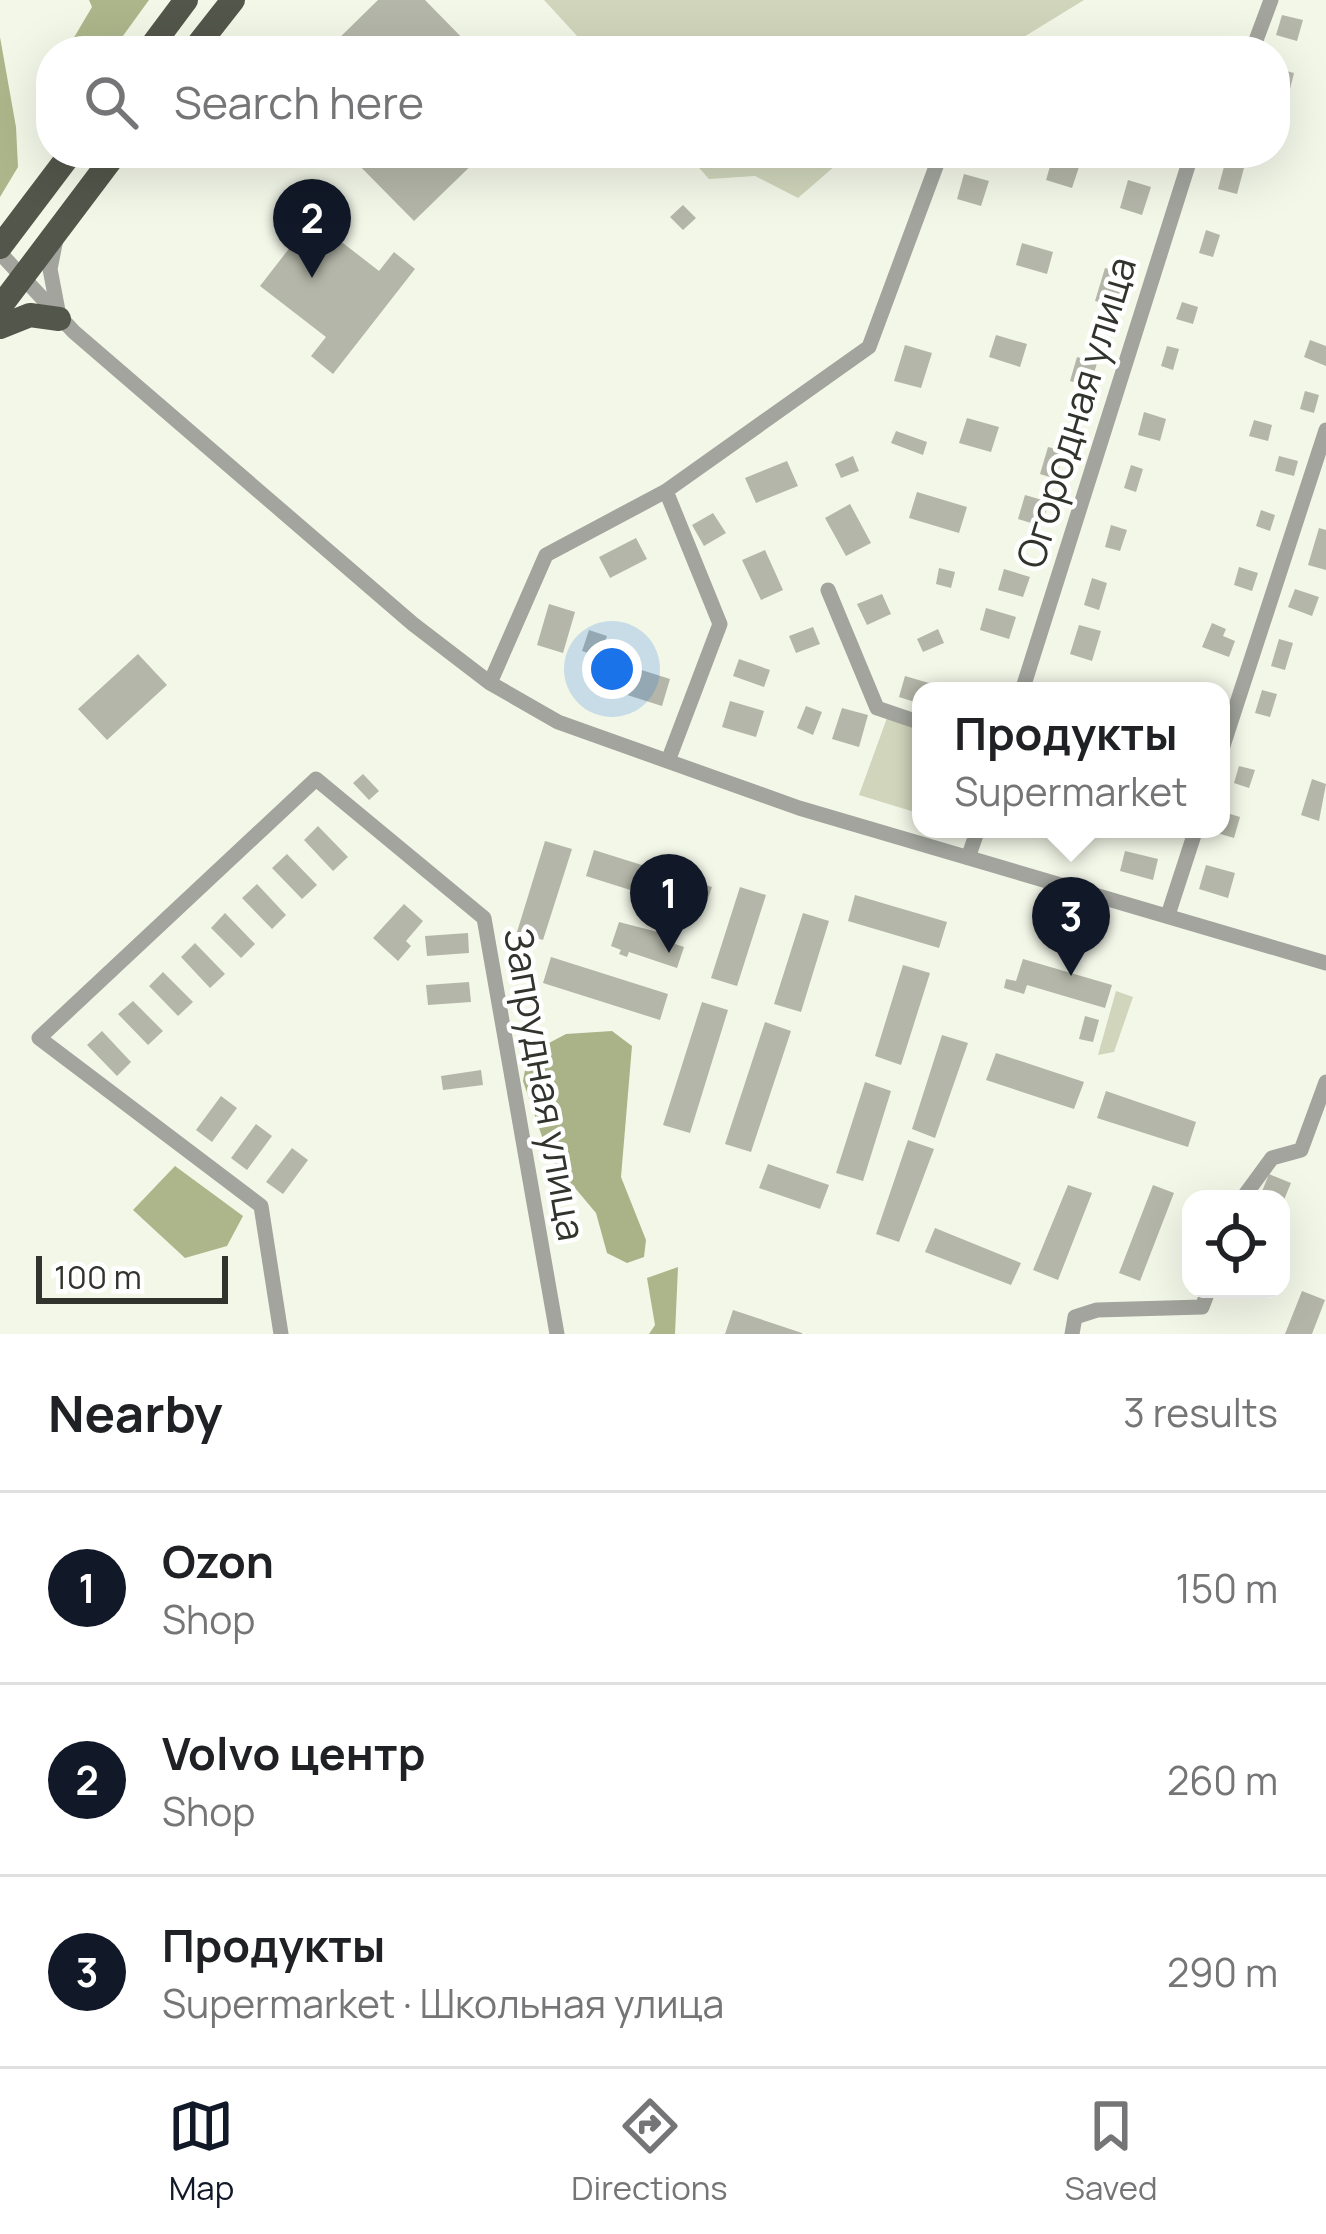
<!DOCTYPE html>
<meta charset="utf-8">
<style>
:root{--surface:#fff;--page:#f6f6f6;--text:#202124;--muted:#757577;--line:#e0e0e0;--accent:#111827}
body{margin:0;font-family:Manrope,sans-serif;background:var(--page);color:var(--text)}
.controls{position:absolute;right:36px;bottom:36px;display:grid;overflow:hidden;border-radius:24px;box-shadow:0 12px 48px #0002}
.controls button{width:108px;height:108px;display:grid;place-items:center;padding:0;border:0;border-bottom:3px solid var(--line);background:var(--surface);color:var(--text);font:60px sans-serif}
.scale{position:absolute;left:36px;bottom:30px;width:192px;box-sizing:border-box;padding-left:12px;border:6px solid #31332d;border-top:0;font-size:33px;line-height:42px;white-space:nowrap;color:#31332d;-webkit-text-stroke:9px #fff;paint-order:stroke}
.you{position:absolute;left:612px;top:669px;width:42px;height:42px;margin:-30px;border:9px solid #fff;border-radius:50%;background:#1a73e8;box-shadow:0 0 0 18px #1a73e833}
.badge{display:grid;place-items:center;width:78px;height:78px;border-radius:50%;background:var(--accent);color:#fff;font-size:39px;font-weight:700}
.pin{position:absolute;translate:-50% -99px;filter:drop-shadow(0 3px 6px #0008)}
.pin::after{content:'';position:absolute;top:63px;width:42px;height:36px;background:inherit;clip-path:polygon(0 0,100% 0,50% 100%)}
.popup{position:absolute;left:912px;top:682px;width:318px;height:156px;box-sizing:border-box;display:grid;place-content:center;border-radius:24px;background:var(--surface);filter:drop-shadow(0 3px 9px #0005);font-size:39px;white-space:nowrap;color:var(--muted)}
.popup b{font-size:45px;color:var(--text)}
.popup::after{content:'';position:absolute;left:50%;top:100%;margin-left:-24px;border:24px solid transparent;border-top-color:var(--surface)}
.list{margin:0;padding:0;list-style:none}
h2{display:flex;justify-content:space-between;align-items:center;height:156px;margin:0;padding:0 48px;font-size:51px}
h2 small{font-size:39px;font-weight:400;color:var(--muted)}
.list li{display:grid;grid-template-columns:78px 1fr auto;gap:36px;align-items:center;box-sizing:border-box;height:192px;padding:0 48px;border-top:3px solid var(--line)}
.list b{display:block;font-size:45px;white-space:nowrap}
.list p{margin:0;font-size:39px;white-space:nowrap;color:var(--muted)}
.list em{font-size:39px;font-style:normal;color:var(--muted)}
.icon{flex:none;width:66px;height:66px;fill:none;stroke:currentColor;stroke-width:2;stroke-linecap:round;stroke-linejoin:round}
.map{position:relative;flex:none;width:1326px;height:1334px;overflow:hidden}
.search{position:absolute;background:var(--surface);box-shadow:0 12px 48px #0002;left:36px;right:36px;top:36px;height:132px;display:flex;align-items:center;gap:30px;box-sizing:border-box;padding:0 42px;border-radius:48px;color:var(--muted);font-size:45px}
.sheet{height:732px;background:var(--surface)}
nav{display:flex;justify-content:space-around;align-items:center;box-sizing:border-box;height:168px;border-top:3px solid var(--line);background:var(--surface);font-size:33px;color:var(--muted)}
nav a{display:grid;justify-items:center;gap:6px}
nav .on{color:var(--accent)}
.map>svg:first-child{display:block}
.green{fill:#d0d5bb}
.forest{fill:#adb68a}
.water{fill:#aab388}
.building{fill:#b3b6a8}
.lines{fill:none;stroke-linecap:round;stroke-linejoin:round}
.minor{stroke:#a2a49d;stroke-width:15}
.trunk{stroke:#53564a;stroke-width:24}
.labels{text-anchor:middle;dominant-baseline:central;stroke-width:9;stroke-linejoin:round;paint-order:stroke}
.street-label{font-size:39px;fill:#31332d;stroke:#fff}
</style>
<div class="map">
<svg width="1326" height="1334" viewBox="0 0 1326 1334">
<rect width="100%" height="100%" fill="#f3f7e8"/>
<!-- green -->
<path class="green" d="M 544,0 L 1084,0 L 1001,51 L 591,51 Z
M 686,153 L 850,153 L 798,198 L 755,176 L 709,179 Z
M 887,718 L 921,729 L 921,814 L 859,795 Z
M 1116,991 L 1133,997 L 1114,1052 L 1098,1055 Z"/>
<!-- forest -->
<path class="forest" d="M 89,0 L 149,0 L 112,51 L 66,51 L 92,7 Z
M 0,37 L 16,127 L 18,167 L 0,197 Z
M 175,1166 L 243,1216 L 227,1246 L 185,1258 L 133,1210 Z
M 678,1267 L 675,1334 L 649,1334 L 655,1325 L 647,1278 Z"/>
<!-- water -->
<path class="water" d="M 612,1031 L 632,1046 L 621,1177 L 646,1240 L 644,1257 L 627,1263 L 607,1253 L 596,1213 L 549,1157 L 523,1081 L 528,1054 L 566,1034 Z"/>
<!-- building -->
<path class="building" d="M 378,0 L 425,0 L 475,51 L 326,51 Z
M 1282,15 L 1303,20 L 1297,41 L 1276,35 Z
M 1121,38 L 1169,49 L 1169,51 L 1118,51 Z
M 1275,68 L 1294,73 L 1290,89 L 1275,85 Z
M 347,153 L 484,153 L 414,221 Z
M 1053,156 L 1080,164 L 1072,188 L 1046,180 Z
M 1225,163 L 1244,168 L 1237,194 L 1218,189 Z
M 964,174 L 989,181 L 981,206 L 957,199 Z
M 1128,180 L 1151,187 L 1142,215 L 1120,208 Z
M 683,205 L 696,218 L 683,230 L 670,217 Z
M 312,219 L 379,271 L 394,252 L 415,269 L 333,374 L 311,356 L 326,337 L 260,286 Z
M 1206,230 L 1220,235 L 1213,257 L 1199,253 Z
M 1022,243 L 1053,252 L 1047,274 L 1016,265 Z
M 1105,268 L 1126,274 L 1117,307 L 1095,301 Z
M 1182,302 L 1198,307 L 1193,324 L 1176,319 Z
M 996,335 L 1027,344 L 1020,367 L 989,357 Z
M 1310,340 L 1326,346 L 1326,366 L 1304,357 Z
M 905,345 L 932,353 L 921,388 L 894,381 Z
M 1167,346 L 1179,349 L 1173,370 L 1161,366 Z
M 1077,357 L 1097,363 L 1090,387 L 1070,381 Z
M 1305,391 L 1319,395 L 1314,413 L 1300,409 Z
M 1144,412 L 1166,419 L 1160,441 L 1138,435 Z
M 967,418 L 999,427 L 991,452 L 959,443 Z
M 1254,420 L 1272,425 L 1268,441 L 1249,436 Z
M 896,431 L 927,442 L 923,455 L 891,443 Z
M 1048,447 L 1064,451 L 1056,479 L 1040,474 Z
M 853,456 L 859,471 L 841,478 L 835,464 Z
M 1279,456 L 1298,461 L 1294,476 L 1275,471 Z
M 787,461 L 798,486 L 756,503 L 745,478 Z
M 1131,465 L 1143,469 L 1136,492 L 1124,488 Z
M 917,492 L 967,507 L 959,533 L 909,518 Z
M 1025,495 L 1049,502 L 1041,526 L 1018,519 Z
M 850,504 L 871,543 L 846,556 L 825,518 Z
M 1261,510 L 1275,515 L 1270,531 L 1256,526 Z
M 713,513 L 726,533 L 704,546 L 692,525 Z
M 1111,525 L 1127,530 L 1120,551 L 1105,547 Z
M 1319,528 L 1326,530 L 1326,570 L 1308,565 Z
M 636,538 L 647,559 L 610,578 L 599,557 Z
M 765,550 L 783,590 L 761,600 L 742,560 Z
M 1239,567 L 1258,573 L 1252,591 L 1234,585 Z
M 939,568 L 955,572 L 951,588 L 936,584 Z
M 1004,569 L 1030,577 L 1023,597 L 998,590 Z
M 1092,578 L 1107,583 L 1099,610 L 1084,605 Z
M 1295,589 L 1319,597 L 1312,616 L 1288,607 Z
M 882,594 L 891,614 L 867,625 L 857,604 Z
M 549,604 L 575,612 L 563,653 L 537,645 Z
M 986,608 L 1016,617 L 1009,639 L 980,630 Z
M 1212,623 L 1226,629 L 1223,636 L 1235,641 L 1229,657 L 1202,647 Z
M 1079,625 L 1101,631 L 1092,661 L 1070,654 Z
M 813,627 L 820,644 L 796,653 L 789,636 Z
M 938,629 L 944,643 L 923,652 L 917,639 Z
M 589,630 L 607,636 L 600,657 L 582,651 Z
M 1279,639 L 1293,643 L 1285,670 L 1271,666 Z
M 138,654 L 167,685 L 107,740 L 78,709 Z
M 739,659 L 770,670 L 764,687 L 733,676 Z
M 632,667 L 670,679 L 662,706 L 624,694 Z
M 905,676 L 939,686 L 937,691 L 921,691 L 921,704 L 899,697 Z
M 1262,690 L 1277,694 L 1270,717 L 1255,713 Z
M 730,701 L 764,711 L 756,737 L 722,727 Z
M 806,706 L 822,712 L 813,735 L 797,728 Z
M 842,708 L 868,715 L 859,747 L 832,739 Z
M 1239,766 L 1255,770 L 1249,788 L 1234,783 Z
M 363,774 L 379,791 L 369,800 L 353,783 Z
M 1312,779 L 1326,784 L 1319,821 L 1301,815 Z
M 1221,811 L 1240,817 L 1234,838 L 1207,830 L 1221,829 Z
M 318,826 L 348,857 L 333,871 L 304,840 Z
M 545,841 L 572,849 L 543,940 L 517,932 Z
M 594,850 L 712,887 L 703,913 L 586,876 Z
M 1125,851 L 1158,859 L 1153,880 L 1120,871 Z
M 287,854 L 317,885 L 302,899 L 272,868 Z
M 1206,865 L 1235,873 L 1228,898 L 1199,889 Z
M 257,884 L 286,915 L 272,929 L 242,898 Z
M 740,887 L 766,895 L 737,986 L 711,978 Z
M 855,895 L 947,922 L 939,948 L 848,921 Z
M 404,904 L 423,921 L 406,941 L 411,946 L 398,961 L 373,938 Z
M 225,913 L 255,944 L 241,958 L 211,928 Z
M 803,913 L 829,921 L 801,1012 L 774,1004 Z
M 619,922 L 677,937 L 675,944 L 684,947 L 677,968 L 629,952 L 627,957 L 619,954 L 621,950 L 611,946 Z
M 468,933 L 469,953 L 427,956 L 425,936 Z
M 195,943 L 225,974 L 210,988 L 181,957 Z
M 551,957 L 668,994 L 660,1020 L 543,983 Z
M 1023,959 L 1112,985 L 1105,1008 L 1027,985 L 1024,994 L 1004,988 L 1006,979 L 1016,981 Z
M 903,965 L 930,973 L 901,1065 L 875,1056 Z
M 163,972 L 193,1002 L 178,1016 L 149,986 Z
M 469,982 L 471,1002 L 428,1005 L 426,985 Z
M 133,1001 L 163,1031 L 148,1045 L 118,1014 Z
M 702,1002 L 728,1010 L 690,1133 L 663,1125 Z
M 1085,1016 L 1099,1020 L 1093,1042 L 1079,1039 Z
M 765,1022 L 791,1031 L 751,1152 L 725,1144 Z
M 102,1031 L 131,1062 L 117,1076 L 87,1045 Z
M 942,1035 L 968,1043 L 935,1138 L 912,1129 Z
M 996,1053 L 1084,1082 L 1074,1109 L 986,1080 Z
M 481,1070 L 483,1085 L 443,1090 L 441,1076 Z
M 865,1082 L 891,1091 L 863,1181 L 836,1173 Z
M 1106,1091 L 1196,1122 L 1188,1147 L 1097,1118 Z
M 221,1096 L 237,1108 L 212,1142 L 196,1130 Z
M 256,1124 L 272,1136 L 247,1170 L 231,1158 Z
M 908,1140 L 934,1149 L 899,1242 L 876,1234 Z
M 292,1148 L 308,1160 L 283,1194 L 266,1182 Z
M 768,1164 L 829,1185 L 820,1209 L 759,1188 Z
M 1269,1174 L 1291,1183 L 1281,1207 L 1281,1199 L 1259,1199 Z
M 1068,1185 L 1092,1193 L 1058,1280 L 1033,1270 Z
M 1153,1185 L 1174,1193 L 1140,1281 L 1119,1273 Z
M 935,1228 L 1021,1263 L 1011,1285 L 925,1252 Z
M 1302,1291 L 1325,1300 L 1312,1334 L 1285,1334 Z
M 733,1310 L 802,1333 L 802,1334 L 725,1334 Z"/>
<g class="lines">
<!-- minor -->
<path class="minor" d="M 1252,51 L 1271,0
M 56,239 L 50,269 L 59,316
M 0,253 L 74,332 L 413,624 L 490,683 L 558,722 L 799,808 L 1326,963
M 666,491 L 720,624 L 668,761
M 828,590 L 877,708 L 921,723
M 490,683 L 546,555 L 666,491 L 869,347 L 941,153
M 1022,691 L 1192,153
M 1221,752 L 1326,430
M 968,858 L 978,829
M 1168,915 L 1196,829
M 1242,1199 L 1272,1158 L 1301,1150 L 1326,1082
M 281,1334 L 261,1206 L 39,1038 L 316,779 L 484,918 L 557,1334
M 1072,1334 L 1075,1317 L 1097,1310 L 1202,1307 L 1209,1289"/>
<!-- trunk -->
<path class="trunk" d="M 148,51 L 186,0
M 193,51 L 233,0
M 0,247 L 71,153
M 0,307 L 116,153
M 0,327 L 30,315 L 59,319"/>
</g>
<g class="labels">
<!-- street labels -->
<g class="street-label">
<text transform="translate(1075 412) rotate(-73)">Огородная улица</text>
<text transform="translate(546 1084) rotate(80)">Запрудная улица</text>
</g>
</g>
</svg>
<div class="controls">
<button><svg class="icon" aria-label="locate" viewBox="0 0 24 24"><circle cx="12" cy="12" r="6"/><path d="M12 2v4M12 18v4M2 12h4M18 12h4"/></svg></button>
</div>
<div class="scale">100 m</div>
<div class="you"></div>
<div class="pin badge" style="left:669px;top:953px">1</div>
<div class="pin badge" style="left:312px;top:278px">2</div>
<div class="pin badge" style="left:1071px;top:976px">3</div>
<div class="popup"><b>Продукты</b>Supermarket</div>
<div class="search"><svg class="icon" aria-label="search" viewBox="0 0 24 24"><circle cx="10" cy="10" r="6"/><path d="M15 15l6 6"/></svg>Search here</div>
</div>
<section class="sheet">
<h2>Nearby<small>3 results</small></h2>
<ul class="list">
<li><span class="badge">1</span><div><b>Ozon</b><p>Shop</p></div><em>150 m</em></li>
<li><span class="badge">2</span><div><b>Volvo центр</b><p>Shop</p></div><em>260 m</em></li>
<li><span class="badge">3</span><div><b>Продукты</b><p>Supermarket · Школьная улица</p></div><em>290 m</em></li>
</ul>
</section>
<nav>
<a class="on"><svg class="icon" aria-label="map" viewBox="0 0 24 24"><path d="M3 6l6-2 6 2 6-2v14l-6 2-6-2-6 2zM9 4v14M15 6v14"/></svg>Map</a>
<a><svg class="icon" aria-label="directions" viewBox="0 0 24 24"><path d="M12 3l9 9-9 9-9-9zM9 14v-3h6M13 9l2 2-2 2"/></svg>Directions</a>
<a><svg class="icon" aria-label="saved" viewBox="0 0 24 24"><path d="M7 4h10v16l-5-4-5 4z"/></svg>Saved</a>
</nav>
